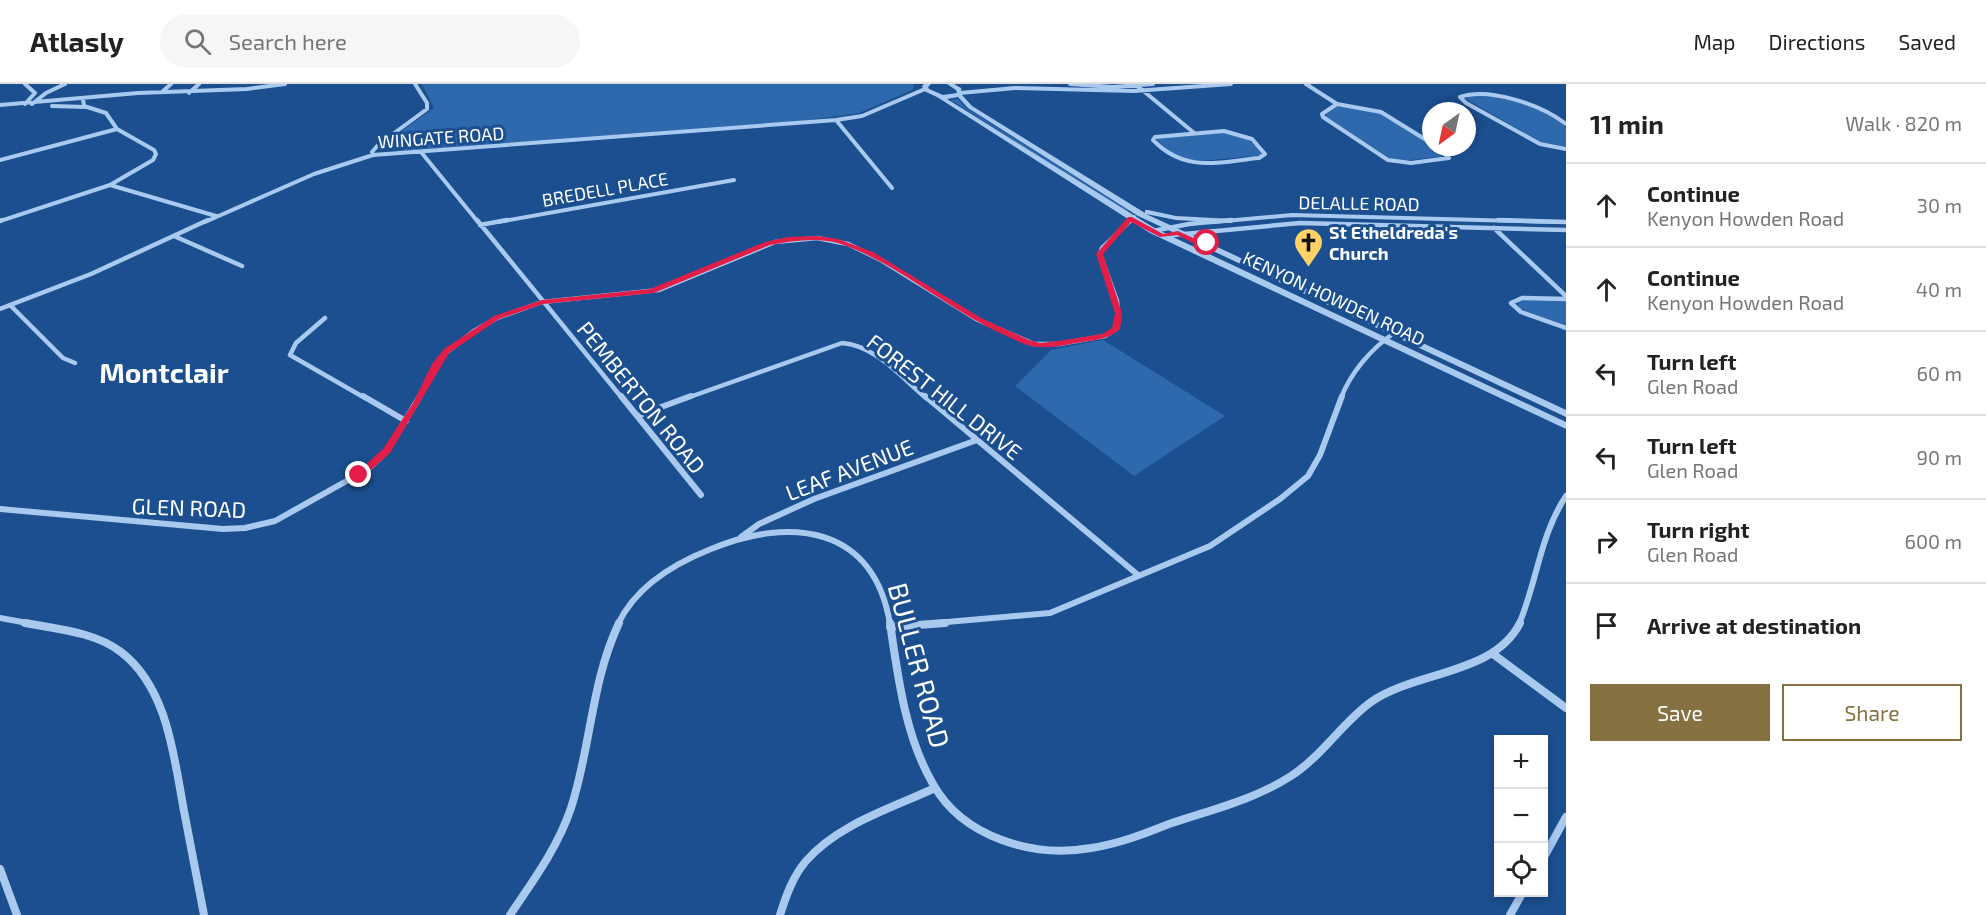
<!DOCTYPE html>
<meta charset="utf-8">
<style>
:root{--surface:#fff;--page:#f6f6f6;--text:#222;--muted:#767676;--line:#e0e0e0;--accent:#857141}
body{margin:0;font-family:"Exo 2",sans-serif;background:var(--page);color:var(--text)}
.controls{position:absolute;right:18px;bottom:18px;display:grid;overflow:hidden;border-radius:0px;box-shadow:0 3px 9px #0003}
.controls button{width:54px;height:54px;display:grid;place-items:center;padding:0;border:0;border-bottom:2px solid var(--line);background:var(--surface);color:var(--text);font:30px sans-serif}
.compass{position:absolute;left:1422px;top:18px;width:54px;height:54px;border-radius:50%;background:var(--surface);box-shadow:0 3px 9px #0003;rotate:213deg}
.stop{position:absolute;width:18px;height:18px;margin:-14px;border:4px solid #e11d48;border-radius:50%;background:#fff}
.stop.end{background:#e11d48;border-color:#fff;box-shadow:0 2px 6px #0008}
.list{margin:0;padding:0;list-style:none}
h2{display:flex;justify-content:space-between;align-items:center;height:78px;margin:0;padding:0 24px;font-size:26px}
h2 small{font-size:20px;font-weight:400;color:var(--muted)}
.list li{display:grid;grid-template-columns:39px 1fr auto;gap:18px;align-items:center;box-sizing:border-box;height:84px;padding:0 24px;border-top:2px solid var(--line)}
.list b{display:block;font-size:22px;white-space:nowrap}
.list p{margin:0;font-size:20px;white-space:nowrap;color:var(--muted)}
.list em{font-size:20px;font-style:normal;color:var(--muted)}
.actions{display:flex;gap:12px;padding:18px 24px}
.actions a{flex:1;padding:14px 0;border:2px solid var(--accent);border-radius:0px;text-align:center;font-size:21px;color:var(--accent)}
.actions .main{background:var(--accent);color:#fff}
.icon{flex:none;width:33px;height:33px;fill:none;stroke:currentColor;stroke-width:2;stroke-linecap:round;stroke-linejoin:round}
.map{position:relative;flex:none;width:1566px;height:831px;overflow:hidden}
header{display:flex;align-items:center;gap:36px;box-sizing:border-box;height:84px;padding:0 30px;background:var(--surface);border-bottom:2px solid var(--line)}
header strong{font-size:28px}
nav{display:flex;gap:33px;margin-inline-start:auto;font-size:21px}
.search{width:420px;height:54px;background:var(--page);display:flex;align-items:center;gap:15px;box-sizing:border-box;padding:0 21px;border-radius:33px;color:var(--muted);font-size:22px}
main{display:flex}
aside{flex:1;background:var(--surface)}
.map>svg:first-child{display:block}
.green{fill:#2e69ad}
.lines{fill:none;stroke-linecap:round;stroke-linejoin:round}
.minor-far3{stroke:#a9c9ee;stroke-width:4}
.minor-far2{stroke:#a9c9ee;stroke-width:4.5}
.minor-far1{stroke:#a9c9ee;stroke-width:6}
.minor{stroke:#a9c9ee;stroke-width:8}
.tertiary{fill:#a9c9ee;fill-rule:evenodd}
.route{fill:#e11d48}
.labels{text-anchor:middle;dominant-baseline:central;stroke-width:6;stroke-linejoin:round;paint-order:stroke}
.far-street-label{font-size:18px;fill:#fff;stroke:#1b4f8f}
.far-poi-label{font-size:18px;font-weight:bold;fill:#fff;stroke:#1b4f8f;text-anchor:start}
.street-label{font-size:22px;fill:#fff;stroke:#1b4f8f}
.near-street-label{font-size:27px;fill:#fff;stroke:#1b4f8f}
.district-label{font-size:28px;font-weight:bold;fill:#fff;stroke:#1b4f8f}
</style>
<header>
<strong>Atlasly</strong>
<div class="search"><svg class="icon" aria-label="search" viewBox="0 0 24 24"><circle cx="10" cy="10" r="6"/><path d="M15 15l6 6"/></svg>Search here</div>
<nav><a>Map</a><a>Directions</a><a>Saved</a></nav>
</header>
<main>
<div class="map">
<svg width="1566" height="831" viewBox="0 0 1566 831">
<rect width="100%" height="100%" fill="#1b4f8f"/>
<!-- green -->
<path class="green" d="M 422,0 L 912,0 L 914,2 L 912,6 L 859,29 L 802,37 L 399,67 L 384,64 L 383,62 L 386,58 L 434,24 Z
M 1486,11 C 1512,14 1546,26 1566,43 L 1566,63 L 1540,58 L 1466,15 L 1468,12 Z
M 958,15 L 966,24 L 1128,126 L 1124,127 L 951,16 Z
M 1337,22 L 1380,29 L 1442,68 L 1444,72 L 1402,77 L 1393,76 L 1325,32 Z
M 1227,47 L 1242,51 L 1262,67 L 1261,71 L 1191,78 L 1178,75 L 1157,56 L 1158,53 Z
M 1523,215 L 1566,217 L 1566,241 L 1528,228 L 1519,223 L 1518,218 Z
M 1103,256 L 1225,332 L 1134,392 L 1015,302 L 1051,266 Z"/>
<g class="lines">
<!-- minor-far3 -->
<path class="minor-far3" d="M 25,0 L 35,9 L 25,20
M 1070,0 L 1113,3 L 1153,0
M 1135,0 L 1193,48
M 1306,0 L 1337,20 L 1381,28 L 1431,59
M 162,8 L 171,0
M 189,9 L 199,0
M 960,9 L 1015,4 L 1134,7 L 1231,0
M 32,20 L 46,9 L 65,0
M 1337,20 L 1322,30 L 1323,33 L 1388,76 L 1411,79 L 1449,74 L 1437,63
M 0,21 L 138,9 L 247,5 L 285,0
M 52,22 L 86,23
M 836,36 L 892,104
M 1566,40 C 1541,21 1490,3 1460,13 L 1466,19 L 1540,60 L 1566,65
M 1224,47 L 1252,55 L 1265,70 L 1259,74 C 1218,78 1185,89 1153,56 L 1155,53 Z
M 421,68 L 478,138
M 373,71 L 372,68 L 378,61 L 427,25 L 427,19 L 415,0
M 0,76 L 117,45
M 110,101 L 216,132
M 0,137 L 110,101 L 153,76 L 156,70 L 154,66 L 117,45 L 106,29 L 84,22 L 83,15
M 205,138 L 314,90 L 373,71 L 836,36 L 862,32 L 925,5
M 498,138 L 734,96
M 1129,138 L 1134,133
M 1214,138 L 1292,131 L 1557,138"/>
<!-- minor-far2 -->
<path class="minor-far2" d="M 477,136 L 622,314
M 1498,136 L 1566,138
M 0,137 L 2,136
M 480,141 L 507,136
M 1494,144 L 1566,212
M 1153,147 L 1189,140 L 1232,136
M 174,152 L 242,182
M 1163,152 L 1300,139 L 1566,146
M 1566,215 L 1522,214 L 1511,219 L 1521,228 L 1566,244
M 11,222 L 63,274 L 75,279
M 0,225 L 91,190 L 208,136
M 325,234 L 296,259 L 290,271 L 365,314
M 419,314 L 442,272 L 474,247 L 497,234 L 542,218 L 659,206 L 775,158 L 817,154 L 848,160 L 881,176 L 978,236 L 1034,260 L 1059,260 L 1105,252 L 1116,245 L 1119,236 L 1117,217 L 1100,170 L 1102,164 L 1131,136
M 687,314 L 842,259 C 875,261 902,294 926,314
M 1341,314 C 1351,288 1371,265 1394,249"/>
<!-- minor-far1 -->
<path class="minor-far1" d="M 363,312 L 406,337
M 621,312 L 701,411
M 925,312 L 1138,491
M 637,332 L 691,312
M 0,425 L 223,445 L 245,444 L 275,437 L 368,385 L 387,367 L 420,312
M 741,453 L 759,440 L 814,415 L 977,356
M 0,534 L 33,540
M 618,540 C 636,502 673,480 711,465 C 791,432 874,442 890,540
M 924,540 L 1050,529 L 1210,462 L 1280,415 L 1308,392 L 1320,371 L 1342,312
M 1519,540 C 1537,498 1540,451 1566,412"/>
<!-- minor -->
<path class="minor" d="M 25,539 C 57,545 95,548 121,568 C 168,604 174,674 184,727 C 191,762 197,796 204,831
M 890,539 C 898,593 905,652 933,700 C 963,754 1034,774 1091,764 C 1118,760 1144,750 1169,740 C 1210,726 1254,716 1291,692 C 1322,672 1342,639 1371,618 C 1415,587 1494,591 1520,539
M 890,543 L 945,539
M 1493,570 L 1566,624
M 1544,773 L 1566,733
M 0,785 L 17,831
M 510,831 C 533,797 558,763 571,724 C 591,663 591,598 619,539
M 780,831 C 786,812 793,792 806,777 C 838,740 892,724 935,704
M 1510,831 L 1523,808"/>
<!-- tertiary -->
<path class="tertiary" d="M 924,0 L 931,0 L 928,3 L 929,5 L 943,11 L 957,9 L 956,6 L 947,0 L 954,0 L 961,4 L 962,11 L 972,22 L 1145,129 L 1145,126 L 1148,126 L 1176,132 L 1232,135 L 1232,139 L 1229,139 L 1176,136 L 1146,130 L 1203,156 L 1207,145 L 1213,145 L 1214,147 L 1210,155 L 1213,161 L 1566,326 L 1566,333 L 1213,167 L 1208,167 L 1207,164 L 1138,132 L 968,24 L 958,13 L 947,15 L 1156,145 L 1566,338 L 1566,345 L 1150,149 L 937,13 L 924,7 L 922,2 Z"/>
</g>
<!-- route -->
<path class="route" d="M 1128,133 L 1132,133 L 1163,150 L 1178,147 L 1204,159 L 1210,157 L 1214,165 L 1208,166 L 1177,151 L 1160,153 L 1131,138 L 1103,170 L 1122,229 L 1120,245 C 1109,255 1096,256 1082,258 C 1069,260 1055,264 1041,263 C 1026,263 1012,254 998,248 C 945,223 892,176 838,159 C 816,153 792,157 770,161 L 654,209 L 543,220 L 499,235 L 449,269 L 390,369 L 362,394 L 359,395 L 354,391 L 383,365 L 413,319 L 432,280 L 444,265 L 494,232 L 542,216 L 650,205 L 765,158 L 788,153 L 817,152 L 838,155 L 873,168 L 981,234 L 1029,256 L 1040,259 L 1059,257 L 1102,250 L 1112,244 L 1115,229 L 1096,170 Z"/>
<!-- icons -->
<defs>
<symbol id="church-pin" viewBox="-11 -11 22 30"><path d="M0 17L-7.5 6A9.5 9.5 0 1 1 7.5 6Z" fill="#ffd166" stroke="#1b4f8f"/><path d="M-1.2-6h2.4v3.5h3.3v2.4h-3.3V6h-2.4V-.1h-3.3v-2.4h3.3Z" fill="#111"/></symbol>
</defs>
<g fill-rule="evenodd">
<use href="#church-pin" x="1292" y="142" width="33" height="45"/>
</g>
<g class="labels">
<!-- far-street labels -->
<g class="far-street-label">
<text transform="translate(441 53) rotate(-4)">WINGATE ROAD</text>
<text transform="translate(605 105) rotate(-10)">BREDELL PLACE</text>
<text transform="translate(1359 119) rotate(1)">DELALLE ROAD</text>
<text transform="translate(1334 214) rotate(25)">KENYON HOWDEN ROAD</text>
</g>
<!-- far-poi labels -->
<g class="far-poi-label">
<text x="1329" y="148">St Etheldreda's<tspan x="1329" dy="21">Church</tspan></text>
</g>
<!-- street labels -->
<g class="street-label">
<text transform="translate(945 312) rotate(38)">FOREST HILL DRIVE</text>
<text transform="translate(642 313) rotate(51)">PEMBERTON ROAD</text>
<text transform="translate(849 385) rotate(-21)">LEAF AVENUE</text>
<text transform="translate(189 423) rotate(2)">GLEN ROAD</text>
</g>
<!-- near-street labels -->
<g class="near-street-label">
<text transform="translate(920 581) rotate(75)">BULLER ROAD</text>
</g>
<!-- district labels -->
<g class="district-label">
<text x="164" y="288">Montclair</text>
</g>
</g>
</svg>
<div class="controls">
<button>+</button>
<button>−</button>
<button><svg class="icon" aria-label="locate" viewBox="0 0 24 24"><circle cx="12" cy="12" r="6"/><path d="M12 2v4M12 18v4M2 12h4M18 12h4"/></svg></button>
</div>
<svg class="compass" viewBox="-18 -18 36 36"><path d="M0-13l5 13h-10z" fill="#e53935"/><path d="M0 13l5-13h-10z" fill="#767676"/></svg>
<div class="stop" style="left:1207px;top:159px"></div>
<div class="stop end" style="left:359px;top:391px"></div>
</div>
<aside>
<h2>11 min<small>Walk · 820 m</small></h2>
<ul class="list">
<li><svg class="icon" aria-label="ahead" viewBox="0 0 24 24"><path d="M12 20V5M6 11l6-6 6 6"/></svg><div><b>Continue</b><p>Kenyon Howden Road</p></div><em>30 m</em></li>
<li><svg class="icon" aria-label="ahead" viewBox="0 0 24 24"><path d="M12 20V5M6 11l6-6 6 6"/></svg><div><b>Continue</b><p>Kenyon Howden Road</p></div><em>40 m</em></li>
<li><svg class="icon" aria-label="left" viewBox="0 0 24 24"><path d="M17 20v-9H6M10 6l-5 5 5 5"/></svg><div><b>Turn left</b><p>Glen Road</p></div><em>60 m</em></li>
<li><svg class="icon" aria-label="left" viewBox="0 0 24 24"><path d="M17 20v-9H6M10 6l-5 5 5 5"/></svg><div><b>Turn left</b><p>Glen Road</p></div><em>90 m</em></li>
<li><svg class="icon" aria-label="right" viewBox="0 0 24 24"><path d="M7 20v-9h11M14 6l5 5-5 5"/></svg><div><b>Turn right</b><p>Glen Road</p></div><em>600 m</em></li>
<li><svg class="icon" aria-label="arrive" viewBox="0 0 24 24"><path d="M6 21V4h12l-3 4 3 4H6"/></svg><div><b>Arrive at destination</b></div></li>
</ul>
<div class="actions"><a class="main">Save</a><a>Share</a></div>
</aside>
</main>
